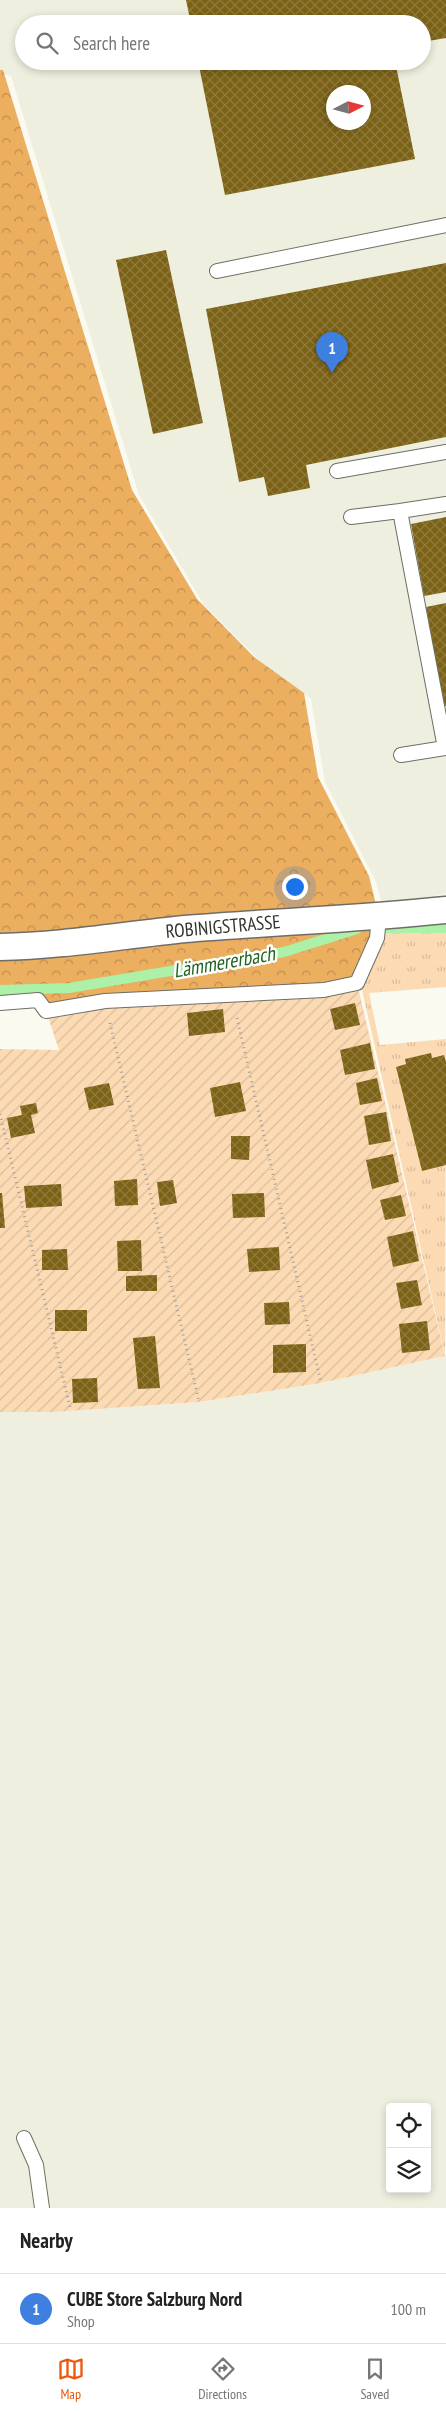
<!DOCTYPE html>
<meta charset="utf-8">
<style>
:root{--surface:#fff;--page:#f6f6f6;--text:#222;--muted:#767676;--line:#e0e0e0;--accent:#ea580c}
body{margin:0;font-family:"PT Sans Narrow",sans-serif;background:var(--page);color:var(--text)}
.controls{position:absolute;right:15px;bottom:15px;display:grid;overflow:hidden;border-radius:5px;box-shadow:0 2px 8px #0003}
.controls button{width:45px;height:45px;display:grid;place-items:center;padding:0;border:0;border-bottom:1px solid var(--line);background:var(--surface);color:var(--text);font:25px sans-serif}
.compass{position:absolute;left:326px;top:85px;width:45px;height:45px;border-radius:50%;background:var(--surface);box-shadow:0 2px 8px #0003;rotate:84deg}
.you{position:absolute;left:294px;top:886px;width:18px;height:18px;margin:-12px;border:4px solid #fff;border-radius:50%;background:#1a73e8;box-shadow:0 0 0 8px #1a73e833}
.badge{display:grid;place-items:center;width:32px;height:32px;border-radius:50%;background:var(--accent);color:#fff;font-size:16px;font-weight:700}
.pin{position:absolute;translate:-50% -41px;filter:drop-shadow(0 1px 2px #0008)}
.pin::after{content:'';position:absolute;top:26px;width:18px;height:15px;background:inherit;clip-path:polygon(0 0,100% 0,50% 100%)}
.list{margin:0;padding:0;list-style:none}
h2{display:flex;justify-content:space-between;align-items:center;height:65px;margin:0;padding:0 20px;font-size:21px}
h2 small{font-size:16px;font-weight:400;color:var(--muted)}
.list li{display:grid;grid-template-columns:32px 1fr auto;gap:15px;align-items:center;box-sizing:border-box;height:70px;padding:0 20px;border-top:1px solid var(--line)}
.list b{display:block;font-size:19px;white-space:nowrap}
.list p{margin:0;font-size:16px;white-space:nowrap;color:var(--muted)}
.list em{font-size:16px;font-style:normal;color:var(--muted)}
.icon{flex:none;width:28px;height:28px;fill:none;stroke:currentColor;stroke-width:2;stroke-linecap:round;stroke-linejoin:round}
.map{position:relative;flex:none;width:446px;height:2208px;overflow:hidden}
.search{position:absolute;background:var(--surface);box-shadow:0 2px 8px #0003;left:15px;right:15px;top:15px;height:55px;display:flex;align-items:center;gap:12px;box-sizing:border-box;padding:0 18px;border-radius:28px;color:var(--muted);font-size:19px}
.sheet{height:135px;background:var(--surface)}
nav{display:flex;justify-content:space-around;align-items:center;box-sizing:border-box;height:70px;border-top:1px solid var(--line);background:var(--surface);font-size:14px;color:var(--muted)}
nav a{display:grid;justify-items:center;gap:2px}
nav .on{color:var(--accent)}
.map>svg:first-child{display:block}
.built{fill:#efefdf;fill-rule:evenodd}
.grass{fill:url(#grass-tufts)}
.forest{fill:url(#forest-crowns)}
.garden{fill:url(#garden-furrows)}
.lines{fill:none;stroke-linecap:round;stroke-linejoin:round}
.stream{stroke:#acf1a8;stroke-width:10}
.building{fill:url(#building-cross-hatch);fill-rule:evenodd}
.lane-casing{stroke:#6e6e66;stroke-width:16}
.street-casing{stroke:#6e6e66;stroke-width:29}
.path{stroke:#a0a099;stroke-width:3;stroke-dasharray:1 4;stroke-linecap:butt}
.lane{stroke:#fff;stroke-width:14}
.street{stroke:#fff;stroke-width:26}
.labels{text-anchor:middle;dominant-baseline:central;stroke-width:5;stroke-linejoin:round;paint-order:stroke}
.street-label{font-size:19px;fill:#32322e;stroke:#fffffe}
.water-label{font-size:20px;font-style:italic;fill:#216422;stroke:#fffffe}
</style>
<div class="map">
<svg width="446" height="2208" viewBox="0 0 446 2208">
<defs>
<pattern id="grass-tufts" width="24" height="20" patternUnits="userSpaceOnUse" patternTransform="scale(1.25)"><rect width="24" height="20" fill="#fcdbb4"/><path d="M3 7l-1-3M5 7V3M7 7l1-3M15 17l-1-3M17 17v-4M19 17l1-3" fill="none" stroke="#d8bc9b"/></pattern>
<pattern id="forest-crowns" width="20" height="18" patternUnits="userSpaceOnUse" patternTransform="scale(1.25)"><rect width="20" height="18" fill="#ecae5f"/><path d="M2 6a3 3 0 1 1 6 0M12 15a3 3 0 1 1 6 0" fill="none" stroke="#c08e4f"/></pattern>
<pattern id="garden-furrows" width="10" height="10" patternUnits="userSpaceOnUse" patternTransform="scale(1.25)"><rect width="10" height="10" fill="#fcdbb4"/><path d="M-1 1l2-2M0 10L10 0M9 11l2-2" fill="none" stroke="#d8bc9b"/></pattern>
<pattern id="building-cross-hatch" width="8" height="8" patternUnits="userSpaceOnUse" patternTransform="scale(1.25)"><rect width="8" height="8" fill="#7c6214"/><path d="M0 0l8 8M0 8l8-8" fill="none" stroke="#8e7a3f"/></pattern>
</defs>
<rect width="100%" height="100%" fill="#fafaf1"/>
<!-- built -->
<path class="built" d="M 0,0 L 446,0 L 446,894 L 382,904 L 376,882 L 325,782 L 311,699 L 261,662 L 204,605 L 139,495 L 11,76 L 0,73 ZM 24,24 L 422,24 L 422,61 L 24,61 ZM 334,92 L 364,92 L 364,122 L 334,122 Z
M 446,1356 L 446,2208 L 0,2208 L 0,1412 L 54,1412 L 199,1402 L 321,1383 ZM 390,2107 L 427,2107 L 427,2189 L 390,2189 Z"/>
<!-- grass -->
<path class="grass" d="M 446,923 L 446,987 L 369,993 L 380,1045 L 446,1039 L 445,1355 L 362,990 L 388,925 Z"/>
<!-- forest -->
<path class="forest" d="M 0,70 L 3,70 L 132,490 L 197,599 L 254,657 L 304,693 L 318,777 L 369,876 L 379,917 L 357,983 L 46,1011 L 37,1000 L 0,1003 Z"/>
<!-- garden -->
<path class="garden" d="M 357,983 L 445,1356 L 321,1383 L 199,1402 L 54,1412 L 0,1412 L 0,1049 L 59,1050 L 46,1011 Z"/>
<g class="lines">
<!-- stream -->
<path class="stream" d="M 377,928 L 446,928
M 0,990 L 69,988 L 284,952 L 357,929"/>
</g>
<!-- building -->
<path class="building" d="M 186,0 L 446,0 L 446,38 L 422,42 L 422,24 L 191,24 Z
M 198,61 L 395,61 L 415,159 L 225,195 ZM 334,92 L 364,92 L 364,122 L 334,122 Z
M 166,250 L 203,423 L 153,434 L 116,260 Z
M 446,263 L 446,437 L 306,465 L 310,488 L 268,496 L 264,477 L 239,482 L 206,309 Z
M 446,517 L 446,592 L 424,596 L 411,524 Z
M 446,603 L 446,706 L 444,706 L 426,607 Z
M 355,1003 L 360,1025 L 335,1030 L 330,1009 Z
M 223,1009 L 225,1032 L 189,1036 L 187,1013 Z
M 370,1043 L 375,1069 L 345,1075 L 340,1050 Z
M 431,1053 L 432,1058 L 444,1055 L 446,1062 L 446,1165 L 422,1171 L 396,1067 L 406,1064 L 405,1059 Z
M 377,1078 L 382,1101 L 360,1105 L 356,1083 Z
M 240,1082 L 246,1111 L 215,1117 L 210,1088 Z
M 109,1083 L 114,1105 L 89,1110 L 84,1088 Z
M 36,1103 L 38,1113 L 31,1115 L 35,1133 L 11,1138 L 7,1118 L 22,1115 L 20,1106 Z
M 386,1112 L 391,1141 L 369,1145 L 364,1116 Z
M 231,1136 L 250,1136 L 249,1160 L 231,1159 Z
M 393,1154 L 399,1182 L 372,1189 L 366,1160 Z
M 137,1179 L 138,1205 L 115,1206 L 114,1181 Z
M 173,1180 L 177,1203 L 160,1206 L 157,1182 Z
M 61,1184 L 62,1206 L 26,1208 L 24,1186 Z
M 0,1193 L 2,1193 L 5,1228 L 0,1228 Z
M 264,1193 L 265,1217 L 233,1218 L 232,1194 Z
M 401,1195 L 406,1216 L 385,1220 L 380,1200 Z
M 413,1231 L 419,1261 L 393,1267 L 387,1237 Z
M 141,1240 L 142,1271 L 118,1271 L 117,1241 Z
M 279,1247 L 280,1270 L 249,1272 L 247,1249 Z
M 67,1249 L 68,1270 L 42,1270 L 42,1250 Z
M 157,1275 L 157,1291 L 126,1291 L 126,1276 Z
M 417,1280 L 422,1305 L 401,1309 L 396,1283 Z
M 289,1302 L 290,1324 L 265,1325 L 264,1303 Z
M 55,1310 L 87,1310 L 87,1331 L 55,1331 Z
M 427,1321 L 430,1350 L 402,1353 L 399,1324 Z
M 155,1336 L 160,1388 L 138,1389 L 133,1338 Z
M 306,1344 L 306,1372 L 273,1373 L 273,1345 Z
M 97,1378 L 98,1402 L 73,1403 L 72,1379 Z"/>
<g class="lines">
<defs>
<path id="lane" d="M 217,271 L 446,225
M 337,471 L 446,452
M 351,517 L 400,511
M 401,755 L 445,748 L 400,511 L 446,504
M 0,1003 L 38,1000 L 46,1011 L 105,1001 L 324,990 L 357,983 L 377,938 L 379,917
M 24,2138 L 36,2165 L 42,2208"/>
<path id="street" d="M 0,947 C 62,946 124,935 185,929 C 272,922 359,919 446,910"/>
</defs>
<!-- lane casing -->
<use href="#lane" class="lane-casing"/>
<!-- street casing -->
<use href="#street" class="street-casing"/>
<!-- path -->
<path class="path" d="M 237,1018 L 321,1383
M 110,1023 L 199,1402
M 0,1114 L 70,1407"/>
<!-- lane -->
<use href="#lane" class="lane"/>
<!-- street -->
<use href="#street" class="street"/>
</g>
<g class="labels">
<!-- street labels -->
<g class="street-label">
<text transform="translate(223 926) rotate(-5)">ROBINIGSTRASSE</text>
</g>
<!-- water labels -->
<g class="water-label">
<text transform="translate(224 962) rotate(-10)">Lämmererbach</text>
</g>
</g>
</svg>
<div class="controls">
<button><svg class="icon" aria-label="locate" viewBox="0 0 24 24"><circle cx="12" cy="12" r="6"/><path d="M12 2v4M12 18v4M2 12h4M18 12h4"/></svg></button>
<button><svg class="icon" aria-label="layers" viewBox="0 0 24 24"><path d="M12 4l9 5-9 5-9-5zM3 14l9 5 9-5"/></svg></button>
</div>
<svg class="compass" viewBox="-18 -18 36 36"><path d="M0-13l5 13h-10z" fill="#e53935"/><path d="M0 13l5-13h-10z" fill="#767676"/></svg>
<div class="you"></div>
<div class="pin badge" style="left:332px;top:373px;background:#3f7fe0">1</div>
<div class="search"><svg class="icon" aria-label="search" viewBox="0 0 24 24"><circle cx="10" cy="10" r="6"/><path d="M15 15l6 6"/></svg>Search here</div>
</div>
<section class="sheet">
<h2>Nearby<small></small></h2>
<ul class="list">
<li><span class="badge" style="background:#3f7fe0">1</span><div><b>CUBE Store Salzburg Nord</b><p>Shop</p></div><em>100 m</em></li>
</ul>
</section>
<nav>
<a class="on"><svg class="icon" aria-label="map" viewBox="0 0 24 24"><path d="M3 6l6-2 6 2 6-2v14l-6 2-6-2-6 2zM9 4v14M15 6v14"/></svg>Map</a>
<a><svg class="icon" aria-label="directions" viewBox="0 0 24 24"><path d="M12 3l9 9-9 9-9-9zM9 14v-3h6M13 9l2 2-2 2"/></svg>Directions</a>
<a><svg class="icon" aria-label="saved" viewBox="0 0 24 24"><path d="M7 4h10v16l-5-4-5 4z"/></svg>Saved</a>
</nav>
